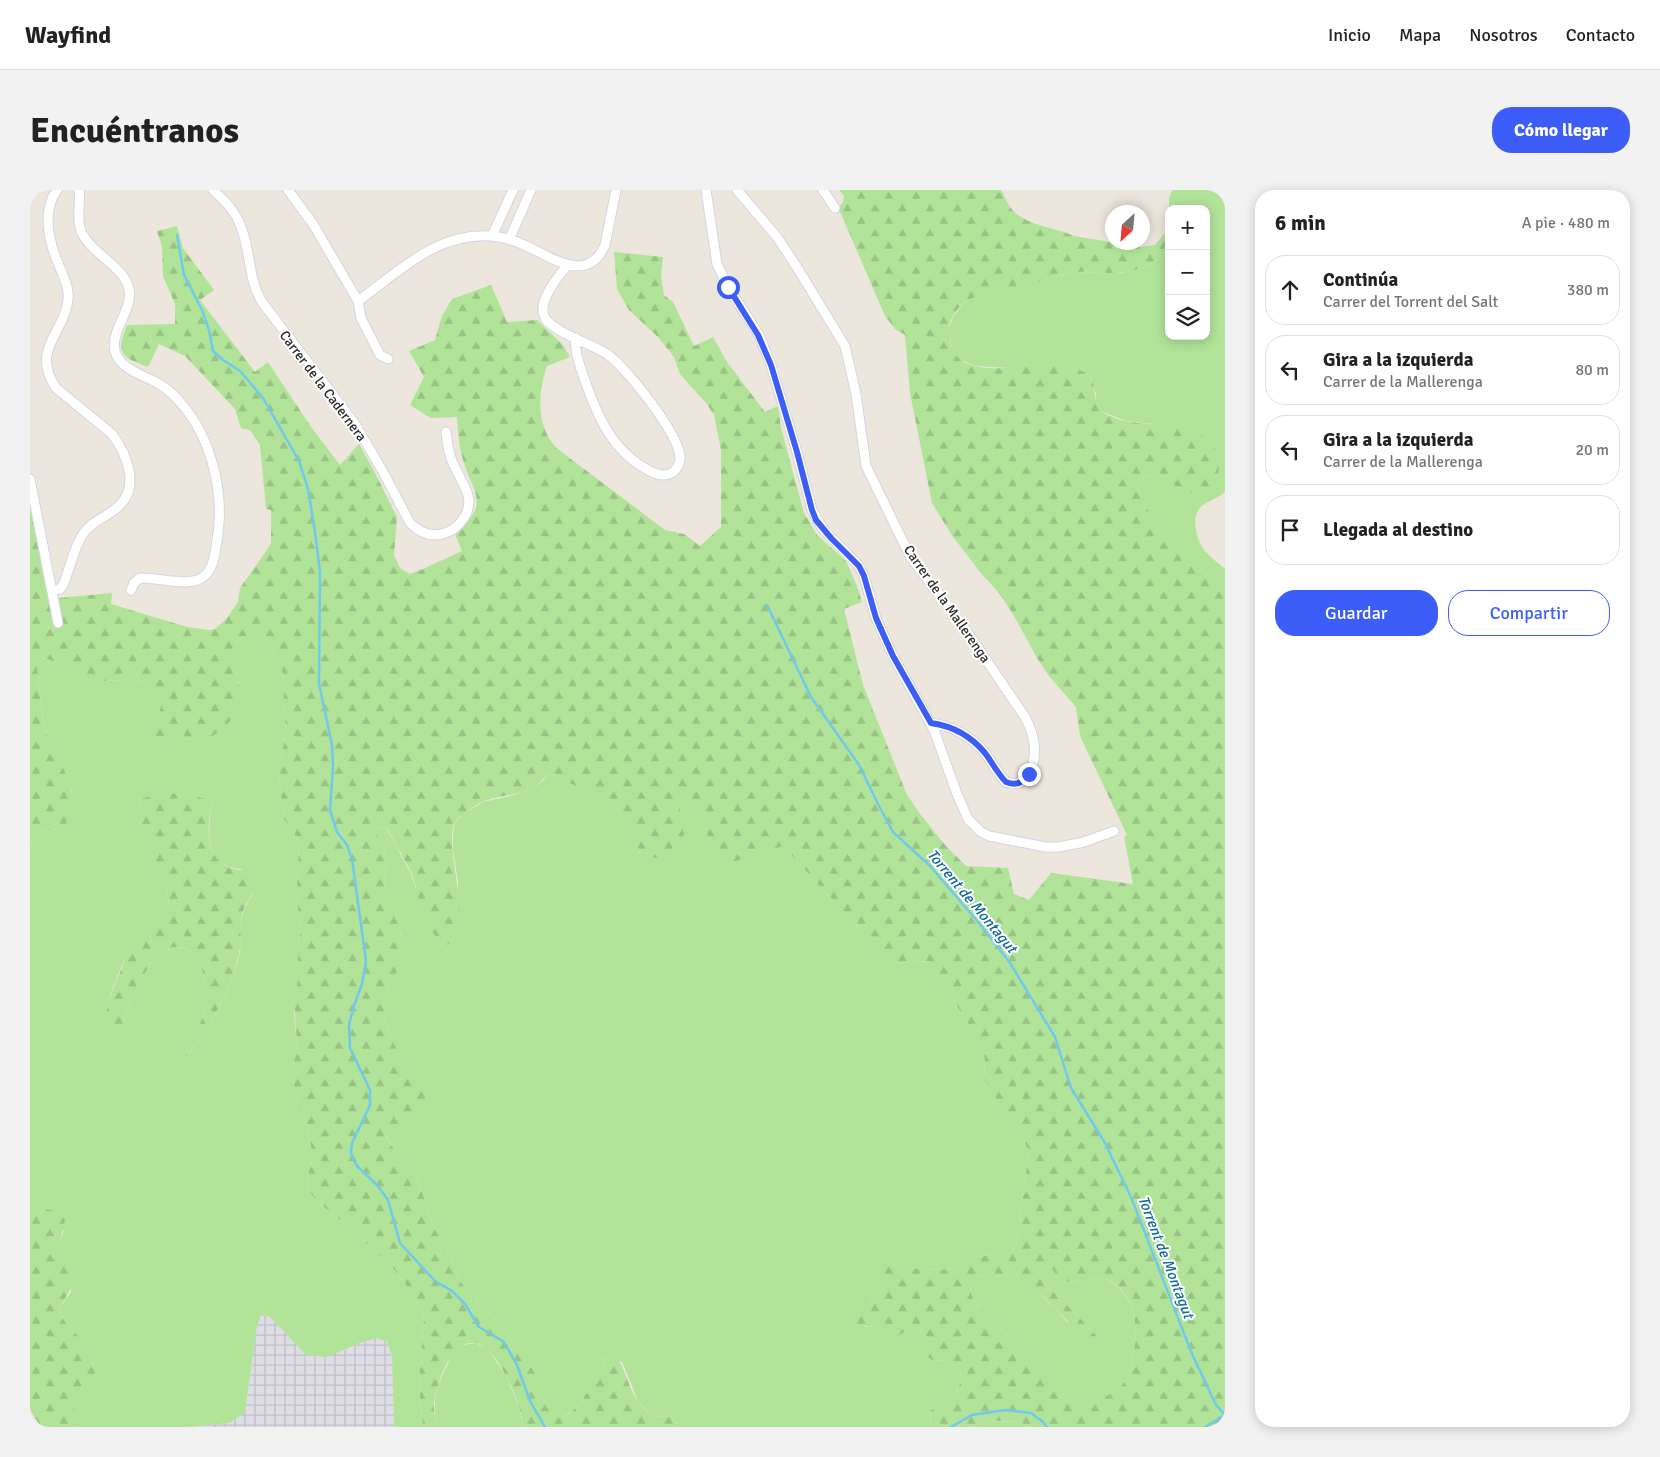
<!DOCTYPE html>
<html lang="es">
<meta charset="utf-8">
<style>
:root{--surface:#fff;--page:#f2f2f2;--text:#222;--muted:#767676;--line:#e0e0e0;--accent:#3d5df9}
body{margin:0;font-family:Signika,sans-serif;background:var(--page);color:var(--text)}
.controls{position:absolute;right:15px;top:15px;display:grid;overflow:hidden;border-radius:10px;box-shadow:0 2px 12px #0003}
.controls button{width:45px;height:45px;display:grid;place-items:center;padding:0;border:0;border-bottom:1px solid var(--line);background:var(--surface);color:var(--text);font:25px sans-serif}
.compass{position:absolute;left:1075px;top:15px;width:45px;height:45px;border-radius:50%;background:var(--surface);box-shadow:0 2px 12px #0003;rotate:206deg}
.stop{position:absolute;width:15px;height:15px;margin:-11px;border:4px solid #3d5df9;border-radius:50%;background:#fff}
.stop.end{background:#3d5df9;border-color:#fff;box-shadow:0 1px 5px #0008}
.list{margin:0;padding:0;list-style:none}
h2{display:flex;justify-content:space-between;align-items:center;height:65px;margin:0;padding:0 20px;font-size:21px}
h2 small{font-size:16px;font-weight:400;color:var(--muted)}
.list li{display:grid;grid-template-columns:32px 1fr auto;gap:15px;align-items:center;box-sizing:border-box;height:70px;margin:0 10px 10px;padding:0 10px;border:1px solid var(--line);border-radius:20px}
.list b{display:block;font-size:19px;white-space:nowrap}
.list p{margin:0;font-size:16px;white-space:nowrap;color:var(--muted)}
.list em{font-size:16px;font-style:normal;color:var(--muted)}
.actions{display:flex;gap:10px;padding:15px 20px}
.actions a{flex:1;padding:11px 0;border:1px solid var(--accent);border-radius:20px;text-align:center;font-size:18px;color:var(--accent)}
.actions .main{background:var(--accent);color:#fff}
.icon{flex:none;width:28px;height:28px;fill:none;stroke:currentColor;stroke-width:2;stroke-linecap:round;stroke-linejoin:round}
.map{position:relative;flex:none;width:1195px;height:1237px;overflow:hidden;border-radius:20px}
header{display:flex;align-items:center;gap:30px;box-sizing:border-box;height:70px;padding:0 25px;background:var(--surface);border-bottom:1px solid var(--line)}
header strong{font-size:24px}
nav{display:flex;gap:28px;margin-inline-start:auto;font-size:18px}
.intro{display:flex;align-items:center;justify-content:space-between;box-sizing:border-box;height:120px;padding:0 30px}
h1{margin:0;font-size:35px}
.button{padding:12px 22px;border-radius:20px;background:var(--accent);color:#fff;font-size:18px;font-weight:700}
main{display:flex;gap:30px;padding:0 30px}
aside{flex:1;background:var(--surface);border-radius:20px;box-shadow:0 2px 12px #0003}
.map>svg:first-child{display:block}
.industrial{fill:url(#industrial-grid)}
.grass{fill:#b1e399;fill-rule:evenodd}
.forest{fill:url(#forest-firs);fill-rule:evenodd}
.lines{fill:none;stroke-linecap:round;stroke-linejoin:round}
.stream{stroke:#70caee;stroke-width:2.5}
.minor-casing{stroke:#d2d5e3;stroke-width:11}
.minor{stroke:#fff;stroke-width:9}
.route{stroke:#3d5df9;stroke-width:6}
.labels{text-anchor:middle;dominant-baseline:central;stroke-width:4;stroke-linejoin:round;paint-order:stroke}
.street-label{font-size:14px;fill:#2a2a2a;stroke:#fff}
.water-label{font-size:15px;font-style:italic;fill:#0e689a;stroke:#fff}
</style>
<header>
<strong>Wayfind</strong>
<nav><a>Inicio</a><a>Mapa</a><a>Nosotros</a><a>Contacto</a></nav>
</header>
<div class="intro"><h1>Encuéntranos</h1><a class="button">Cómo llegar</a></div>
<main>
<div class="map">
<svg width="1195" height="1237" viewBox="0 0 1195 1237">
<defs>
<pattern id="industrial-grid" width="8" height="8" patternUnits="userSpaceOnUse" patternTransform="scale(1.25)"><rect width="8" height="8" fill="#dfdde5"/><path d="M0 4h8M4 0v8" fill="none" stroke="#c0bec5"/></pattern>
<pattern id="forest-firs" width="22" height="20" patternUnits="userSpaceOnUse" patternTransform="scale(1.25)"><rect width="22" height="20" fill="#b1e399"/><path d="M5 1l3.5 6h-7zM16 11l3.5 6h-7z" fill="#98c384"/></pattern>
</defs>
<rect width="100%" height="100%" fill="#ece6dc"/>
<!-- industrial -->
<path class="industrial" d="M 231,1124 L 240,1127 L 276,1165 L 310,1162 L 330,1153 L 347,1148 L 357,1152 L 362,1166 L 364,1237 L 159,1237 L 199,1233 L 215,1223 L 227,1136 Z"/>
<!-- grass -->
<path class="grass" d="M 1143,0 L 1195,0 L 1195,302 C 1188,309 1175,311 1169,319 C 1161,330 1167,350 1174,360 C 1180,367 1188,373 1195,379 L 1195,398 C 1167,380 1149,359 1129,334 C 1119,322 1111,312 1107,298 L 1110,286 C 1123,282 1140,293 1152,299 L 1189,282 L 1190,267 L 1150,237 L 1096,231 L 1068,220 L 1065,215 L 1066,204 L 1061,188 L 1057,184 L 1047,179 L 1025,174 L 979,178 L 945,176 L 929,169 L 924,164 L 922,159 L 919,139 L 923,127 L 934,113 L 949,105 L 1045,82 L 1092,83 L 1117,76 L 1127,70 L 1139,59 L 1139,146 L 1176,146 L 1176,19 L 1139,19 L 1139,7 Z
M 212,446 L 232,450 L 242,459 L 252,476 L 256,543 L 248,581 L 254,629 L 269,651 L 267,701 L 270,745 L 268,755 L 268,790 L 264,823 L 267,854 L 263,876 L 263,886 L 264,897 L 270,919 L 275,929 L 282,961 L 282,971 L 279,981 L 278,998 L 284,1008 L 302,1024 L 319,1036 L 335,1052 L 359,1074 L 373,1090 L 394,1124 L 389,1195 L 393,1237 L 364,1237 L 362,1166 L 357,1152 L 347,1148 L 330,1153 L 297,1167 L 276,1165 L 240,1127 L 231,1125 L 227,1136 L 215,1223 L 199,1233 L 159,1237 L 46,1237 C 38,1217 55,1202 66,1186 C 63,1176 62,1164 56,1155 C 46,1141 36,1138 29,1119 L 41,1102 L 37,1071 L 30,1062 L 30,1051 L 34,1041 L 0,1019 L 0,661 L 2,650 L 8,642 L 28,639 L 42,602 L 26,561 L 14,540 L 7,476 L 13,468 C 23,471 33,474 42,479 C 48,482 51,487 58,489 C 86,497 113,477 133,508 C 131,522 123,534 122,548 L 141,547 L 173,550 L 191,540 L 209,493 L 201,470 L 202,460 ZM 138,603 L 182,611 C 178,640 173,676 211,679 L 223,703 C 218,712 213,721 211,732 C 209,743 212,754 209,766 C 200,802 180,839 156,867 C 162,851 172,834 175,817 C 176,805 175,786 171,774 C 165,757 144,752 130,763 C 117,773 97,817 93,834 L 77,822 L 80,805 L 101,752 L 108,744 L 130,727 L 139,714 L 137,699 L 130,685 L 115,644 L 105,626 L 112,608 Z
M 518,583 L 584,614 L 603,640 L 610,664 L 647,606 L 667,617 L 680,653 L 753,656 L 861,773 L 899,771 L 954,859 L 955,890 L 999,960 L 986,1056 L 980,1063 L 938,1068 L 921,1078 L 911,1080 L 877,1078 L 856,1074 L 854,1095 L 855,1100 L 833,1137 L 848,1137 L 868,1146 L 883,1136 C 898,1143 898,1156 902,1170 L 919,1171 L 930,1180 C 932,1206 922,1209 901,1220 L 900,1237 L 646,1237 L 641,1226 L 622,1227 L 608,1211 L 592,1172 L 575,1169 C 565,1190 552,1220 530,1228 L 521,1223 L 511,1206 L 502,1177 L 481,1144 L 441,1106 L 429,1089 L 419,1064 L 404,1038 L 387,987 L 366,963 L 356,945 L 364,939 L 375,937 L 396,905 L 389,898 L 363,852 L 355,831 L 353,810 L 374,768 L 372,745 L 354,697 L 356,667 L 354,658 L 344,641 L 348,637 L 357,639 L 380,682 L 399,736 L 406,746 L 422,751 L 428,738 L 428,692 L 423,660 L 423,643 L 425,632 L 434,624 L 453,612 L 484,605 L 504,597 L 513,591 Z
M 1016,1074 C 1023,1078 1028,1088 1035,1091 C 1049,1095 1068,1083 1080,1091 C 1107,1109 1108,1138 1103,1166 C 1102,1174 1101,1181 1097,1188 C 1089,1202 1070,1209 1057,1216 C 1050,1217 1044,1216 1039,1211 C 1032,1205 1029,1196 1023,1189 C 1019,1184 1012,1182 1007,1178 C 999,1172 995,1161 988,1154 C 976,1142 921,1103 947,1086 L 963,1088 L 978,1084 L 993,1091 L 1005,1100 L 1026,1119 L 1036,1131 L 1072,1152 L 1047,1125 L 1014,1093 L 1009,1083 L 1011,1077 Z
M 445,1153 L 457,1158 L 476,1186 L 489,1217 L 493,1237 L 408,1237 C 401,1214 406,1197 417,1176 C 419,1171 422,1163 427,1159 C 432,1155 439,1154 445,1153 Z
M 956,1231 L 988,1232 L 1002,1237 L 940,1237 Z"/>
<!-- forest -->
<path class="forest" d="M 809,0 L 971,0 C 974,5 977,13 980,17 C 996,37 1023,36 1044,46 L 1110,57 L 1125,55 L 1139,38 L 1139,59 C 1125,76 1100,84 1078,83 C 1068,83 1058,81 1048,82 C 1029,84 1011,91 993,96 C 966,103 934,101 921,130 C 918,136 920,142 920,148 C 922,194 996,174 1025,174 C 1032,174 1040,177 1047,179 C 1076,189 1056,213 1074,223 C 1080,226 1088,230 1095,231 C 1124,237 1162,229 1183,255 C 1186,258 1190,264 1190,268 C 1191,271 1189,276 1189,279 C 1189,285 1183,299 1178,302 C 1161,313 1130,280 1110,286 L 1107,298 C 1111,312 1119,322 1129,334 C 1149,359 1167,380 1195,398 L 1195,1237 L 1002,1237 L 988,1232 L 969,1231 L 956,1231 L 940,1237 L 900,1237 L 901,1220 C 922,1209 932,1206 930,1180 L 919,1171 L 902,1170 L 895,1164 C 895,1149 897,1143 883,1136 L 868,1146 L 861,1147 L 848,1137 L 827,1136 L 822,1131 C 824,1119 831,1107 843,1104 C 848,1103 851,1103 855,1100 L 846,1081 L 848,1075 L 856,1074 L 877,1078 L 911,1080 L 921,1078 L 938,1068 L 980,1063 L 986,1056 L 999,960 L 955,890 L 954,859 L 899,771 L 861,773 L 753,656 L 699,673 L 680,653 L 667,617 L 648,607 L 654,645 L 637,671 L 610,664 L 603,640 L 584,614 L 518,583 C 503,606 478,603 454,611 C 448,613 443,618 438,621 C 433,625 427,628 424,634 C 414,662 446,737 417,755 C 390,740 391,705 380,680 C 373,666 364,653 358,639 L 348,637 L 344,641 L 350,649 L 354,658 L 356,667 L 354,697 L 366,726 L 374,754 L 374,768 L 353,810 L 355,831 L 363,852 L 389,898 L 396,905 L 397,915 L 392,925 L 384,932 L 375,937 L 364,939 L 356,946 L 366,963 L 387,987 L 404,1038 L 419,1064 L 429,1089 L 441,1106 L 481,1144 L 497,1166 L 506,1187 L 511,1206 L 521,1223 L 530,1228 C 548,1222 556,1204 565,1188 C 572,1177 571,1170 584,1165 C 594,1175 596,1188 602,1201 C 607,1211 614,1219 622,1227 L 641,1226 L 646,1237 L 493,1237 C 492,1230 491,1222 488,1214 C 483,1198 464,1156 446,1153 C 420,1148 404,1199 404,1218 C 404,1225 407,1231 408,1237 L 393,1237 L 389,1195 L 394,1124 L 373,1090 L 359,1074 L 335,1052 L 319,1036 L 302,1024 L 284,1008 L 278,998 L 279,981 L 282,971 L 282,961 L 275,929 L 270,919 L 264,897 L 263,886 L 263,876 L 267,854 L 264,812 L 268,790 L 268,755 L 270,745 L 267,701 L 269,651 L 254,629 L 248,581 L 256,543 L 252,477 L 242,459 L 232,450 L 212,446 C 190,473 210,477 210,503 C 211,523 191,547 171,550 C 162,552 153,548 144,548 C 137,547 129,548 121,548 C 123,534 131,522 133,508 C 113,477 86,497 58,489 C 51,487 48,482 42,479 C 33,474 23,471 13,468 L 7,476 L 14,540 L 26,561 L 39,592 L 44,614 L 36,634 L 28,639 L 8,642 L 2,650 L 0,661 L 0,317 L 18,409 L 82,403 L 81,414 L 157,437 L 179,440 L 185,439 L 197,428 L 208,412 L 210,398 L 241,354 L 241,320 L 236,319 L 230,255 L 220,240 L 211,238 L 205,219 L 155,166 L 129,154 L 118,177 C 92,167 85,164 97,135 L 145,134 L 145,114 L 133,86 L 132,57 L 127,41 L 147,36 L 153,58 L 184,100 L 170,110 L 225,182 L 238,172 L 281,237 L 310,275 L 329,254 L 346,285 L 367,327 L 364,365 L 370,378 L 380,384 L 393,379 L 432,361 L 425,344 C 461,313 444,306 433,270 C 429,256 428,242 427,227 L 401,228 L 380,215 L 394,187 L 379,161 L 405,150 L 412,126 L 422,109 L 461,95 L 477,132 L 507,130 L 533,155 L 540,167 L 517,176 C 510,195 507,220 515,240 C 517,246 522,252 525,257 L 635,340 L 654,344 L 670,356 L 691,337 L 691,260 L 684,225 L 677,214 L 650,184 L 644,167 L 628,147 L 599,120 L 587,99 L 584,62 L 633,67 L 631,85 L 634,105 L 643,112 L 664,156 L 683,147 L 697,172 L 735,222 L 748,216 L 751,238 L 774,323 L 787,345 L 816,371 L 827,396 L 832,412 L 814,419 L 833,495 L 877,605 L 890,624 L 915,655 L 936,676 L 978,678 L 984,704 L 999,710 L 1021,683 L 1103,694 L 1094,647 L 1097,645 L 1050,546 L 1046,517 L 1019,486 L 1007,468 L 983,424 L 969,403 L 950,382 L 921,344 L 902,313 L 880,203 L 875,145 L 865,139 L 855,126 L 808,17 L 813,13 L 814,6 ZM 1016,1074 C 1023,1078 1028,1089 1035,1091 C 1049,1095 1068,1083 1081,1091 C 1107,1109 1108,1138 1103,1166 C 1102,1174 1101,1181 1097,1188 C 1089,1202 1070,1209 1057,1216 C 1050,1217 1044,1216 1039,1211 C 1032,1205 1029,1196 1023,1189 C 1019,1184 1012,1182 1007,1178 C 999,1172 995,1161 988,1154 C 976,1142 921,1103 947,1086 L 963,1088 L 978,1084 C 997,1093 1011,1104 1025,1118 C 1039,1132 1048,1145 1066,1154 L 1072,1152 L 1047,1125 L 1014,1093 L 1009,1083 L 1011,1077 Z
M 138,603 L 162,605 L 182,611 C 178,634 173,664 198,677 C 204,680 214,680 221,682 C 229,705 217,706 212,725 C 209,738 212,751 209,763 C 201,801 180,839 155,868 C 159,849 174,834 175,815 C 176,803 175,784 170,773 C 161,752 137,753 124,769 C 114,782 100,811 95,827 C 92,835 92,842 86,848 L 82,846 C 68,823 84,799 92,777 C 95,768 97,757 103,749 C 114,735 130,730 139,714 L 137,699 L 130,685 L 115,644 L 105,626 L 112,608 Z
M 8,1017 L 28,1022 L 35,1030 L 30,1051 L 30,1061 L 45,1080 L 45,1091 L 29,1120 C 36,1138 46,1141 56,1155 C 62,1165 63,1176 66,1186 C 58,1204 37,1215 46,1237 L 11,1237 L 0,1220 L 0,1019 Z"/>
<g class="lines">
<!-- stream -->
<path class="stream" d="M 147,45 L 154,85 L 172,120 L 179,140 L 183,161 L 193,170 L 210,181 L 233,208 L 269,271 L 278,299 L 285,342 L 290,382 L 289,494 L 302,555 L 303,577 L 300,620 L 307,642 L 317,655 L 322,669 L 336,771 L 332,794 L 325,813 L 319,834 L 320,858 L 340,900 L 340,915 L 322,953 L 321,964 L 327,976 L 348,996 L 358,1010 L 370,1053 L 405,1091 L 422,1101 L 435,1114 L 449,1137 L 474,1152 L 487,1175 L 500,1211 L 515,1237
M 737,415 L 781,507 L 829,575 L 849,616 L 863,642 L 900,676 L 949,733 L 980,773 L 1025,847 L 1041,898 L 1075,953 L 1101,1007 L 1162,1164 L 1186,1215 L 1195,1225
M 921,1237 L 942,1225 L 976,1220 L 1001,1223 L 1013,1232 L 1017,1237
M 1175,1237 L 1195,1225"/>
<defs>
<path id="minor" d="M 49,0 C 51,14 46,28 51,41 C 61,64 94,76 99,99 C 104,121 74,146 88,168 C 96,181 116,186 129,194 C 136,198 143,204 149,211 C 183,248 196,308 186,356 C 185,366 182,381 173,387 C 160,398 127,387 110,388 L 104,393 L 101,400
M 183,0 C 195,11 206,22 211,37 C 221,62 218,89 232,112 L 325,234 L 352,280 L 380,333 C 390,343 401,348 415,343 C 422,341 429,335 433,329 C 449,307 428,290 421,268 C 418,260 417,250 416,242
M 258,0 L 283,34 L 328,111 L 331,128 L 350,165 L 358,169
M 676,0 L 687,74 L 698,97 L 729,145 L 741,175 L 767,262 L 782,320 L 793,339 L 829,376 L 834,386 L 846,428 L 863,466 L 904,540 L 927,604 L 938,629 L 951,642 L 959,646 L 1016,657 L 1029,657 L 1054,652 L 1084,641
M 707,0 L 747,47 L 768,79 L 815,156 L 826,204 L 836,276 L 881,368 L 929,430 L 995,527 C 999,535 1003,543 1004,553 C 1006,571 1000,601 976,592 C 967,583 962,572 955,563 C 941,546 922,536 901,533
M 793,0 L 805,18
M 462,46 L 483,0
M 479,50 L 501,0
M 538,75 C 528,86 506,113 515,128 C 522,141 563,155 577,164 C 596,177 652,247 650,269 C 650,274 646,280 643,282 C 635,288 625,284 618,280 C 581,260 567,225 554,188 C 550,175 544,162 546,148
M 328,111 C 370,81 405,43 461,46 C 472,47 484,50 494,55 C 521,66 557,96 575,55 L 586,0
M 0,289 L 28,433
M 22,401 L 30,399 L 33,395 C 40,379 43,359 53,344 C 62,330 78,327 90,315 C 110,295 96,263 82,244 L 26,198 C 0,159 35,143 38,109 C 39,99 35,90 31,80 C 20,56 10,24 27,0"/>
</defs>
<!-- minor casing -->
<use href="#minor" class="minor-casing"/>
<!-- minor -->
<use href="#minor" class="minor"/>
</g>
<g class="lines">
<!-- route -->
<path class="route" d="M 698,97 L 728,145 L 741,175 L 767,262 L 782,320 L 786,330 L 801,348 L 829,376 L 834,386 L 846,428 L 863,466 L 901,533 C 922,536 941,546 955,563 C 962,572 967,583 976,592 C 987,596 992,593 999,584"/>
</g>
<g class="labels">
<!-- street labels -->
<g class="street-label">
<text transform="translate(293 196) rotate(53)">Carrer de la Cadernera</text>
<text transform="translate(917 414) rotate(55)">Carrer de la Mallerenga</text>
</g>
<!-- water labels -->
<g class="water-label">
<text transform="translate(942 711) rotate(50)">Torrent de Montagut</text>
<text transform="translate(1136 1067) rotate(69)">Torrent de Montagut</text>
</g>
</g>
</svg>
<div class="controls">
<button>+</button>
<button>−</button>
<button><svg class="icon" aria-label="layers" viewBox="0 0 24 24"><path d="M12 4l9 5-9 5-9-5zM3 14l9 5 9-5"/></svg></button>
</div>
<svg class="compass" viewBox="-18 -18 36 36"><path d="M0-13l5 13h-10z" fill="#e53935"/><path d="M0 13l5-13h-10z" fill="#767676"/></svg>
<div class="stop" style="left:698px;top:97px"></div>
<div class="stop end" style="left:999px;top:584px"></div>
</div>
<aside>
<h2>6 min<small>A pie · 480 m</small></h2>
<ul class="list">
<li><svg class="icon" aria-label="ahead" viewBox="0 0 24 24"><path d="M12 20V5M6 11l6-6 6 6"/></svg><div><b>Continúa</b><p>Carrer del Torrent del Salt</p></div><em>380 m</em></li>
<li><svg class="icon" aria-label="left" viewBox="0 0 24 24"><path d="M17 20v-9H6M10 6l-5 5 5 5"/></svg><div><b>Gira a la izquierda</b><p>Carrer de la Mallerenga</p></div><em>80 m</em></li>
<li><svg class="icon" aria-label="left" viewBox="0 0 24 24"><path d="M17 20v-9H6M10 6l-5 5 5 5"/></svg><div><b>Gira a la izquierda</b><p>Carrer de la Mallerenga</p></div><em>20 m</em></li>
<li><svg class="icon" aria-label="arrive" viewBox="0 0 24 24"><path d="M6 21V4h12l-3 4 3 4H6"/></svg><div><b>Llegada al destino</b></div></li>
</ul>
<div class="actions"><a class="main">Guardar</a><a>Compartir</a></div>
</aside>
</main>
